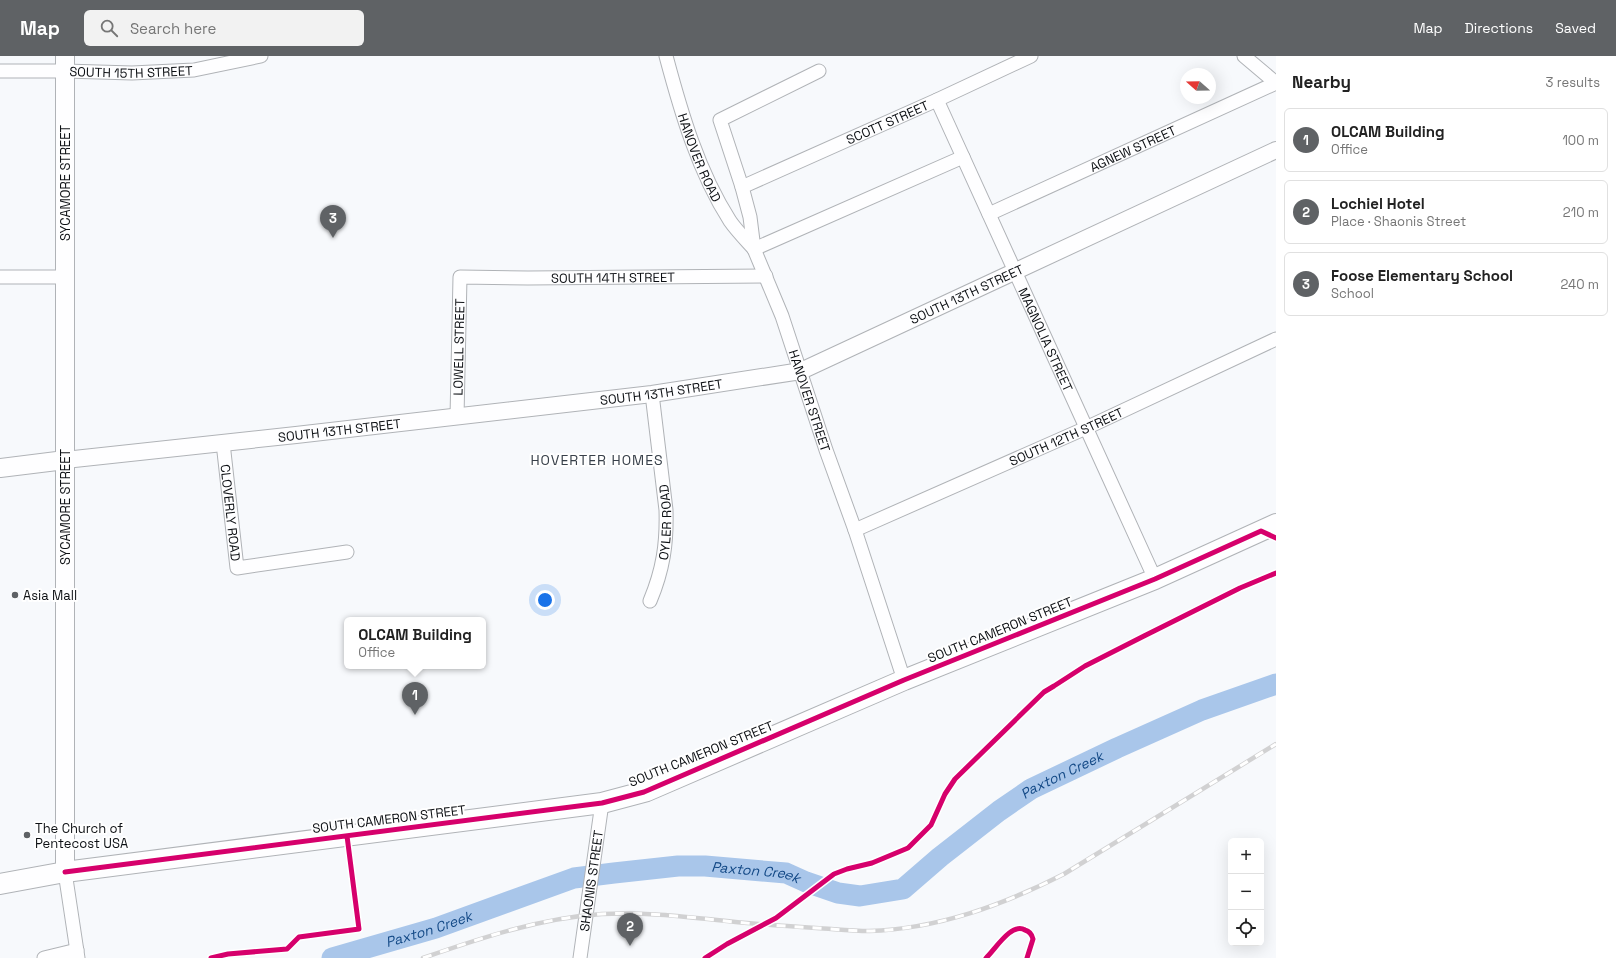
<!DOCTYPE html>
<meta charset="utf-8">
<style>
:root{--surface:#fff;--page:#f2f2f2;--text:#222;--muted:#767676;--line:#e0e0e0;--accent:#5f6265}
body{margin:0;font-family:"Space Grotesk",sans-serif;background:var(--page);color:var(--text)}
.controls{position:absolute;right:12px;bottom:12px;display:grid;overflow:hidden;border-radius:6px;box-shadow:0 4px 16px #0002}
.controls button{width:36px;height:36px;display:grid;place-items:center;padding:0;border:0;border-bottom:1px solid var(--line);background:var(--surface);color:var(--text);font:20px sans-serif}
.compass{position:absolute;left:1180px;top:12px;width:36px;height:36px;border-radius:50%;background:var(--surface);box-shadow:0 4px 16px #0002;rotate:290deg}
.you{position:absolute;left:545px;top:544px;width:14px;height:14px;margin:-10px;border:3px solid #fff;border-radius:50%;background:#1a73e8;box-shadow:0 0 0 6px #1a73e833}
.badge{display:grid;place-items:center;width:26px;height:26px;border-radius:50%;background:var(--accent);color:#fff;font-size:13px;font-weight:700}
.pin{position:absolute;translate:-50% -33px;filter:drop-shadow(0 1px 2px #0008)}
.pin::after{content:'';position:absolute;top:21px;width:14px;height:12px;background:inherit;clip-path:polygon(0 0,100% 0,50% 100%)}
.popup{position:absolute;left:344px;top:561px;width:142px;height:52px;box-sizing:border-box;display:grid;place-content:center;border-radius:6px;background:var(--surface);filter:drop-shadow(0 1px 3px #0005);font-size:13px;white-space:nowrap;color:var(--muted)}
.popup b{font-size:15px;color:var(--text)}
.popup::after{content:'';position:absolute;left:50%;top:100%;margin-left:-8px;border:8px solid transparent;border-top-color:var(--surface)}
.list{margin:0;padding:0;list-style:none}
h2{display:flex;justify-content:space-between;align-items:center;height:52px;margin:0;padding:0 16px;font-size:17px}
h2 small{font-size:13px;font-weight:400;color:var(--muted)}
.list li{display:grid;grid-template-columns:26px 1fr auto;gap:12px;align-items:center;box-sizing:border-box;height:64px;margin:0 8px 8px;padding:0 8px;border:1px solid var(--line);border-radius:6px}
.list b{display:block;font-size:15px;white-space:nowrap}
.list p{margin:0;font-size:13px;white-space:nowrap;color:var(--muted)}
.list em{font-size:13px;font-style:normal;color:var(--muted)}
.icon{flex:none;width:22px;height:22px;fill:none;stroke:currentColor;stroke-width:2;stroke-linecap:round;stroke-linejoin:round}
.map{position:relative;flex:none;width:1276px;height:902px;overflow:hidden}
header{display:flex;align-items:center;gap:24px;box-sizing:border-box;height:56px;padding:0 20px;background:var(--accent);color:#fff}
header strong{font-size:19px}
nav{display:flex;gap:22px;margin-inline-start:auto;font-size:14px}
.search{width:280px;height:36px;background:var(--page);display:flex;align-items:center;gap:10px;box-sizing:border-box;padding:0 14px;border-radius:6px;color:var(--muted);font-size:15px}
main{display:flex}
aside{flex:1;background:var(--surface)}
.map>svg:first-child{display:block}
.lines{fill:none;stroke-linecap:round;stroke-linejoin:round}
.river{stroke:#a9c6ea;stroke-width:21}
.minor-casing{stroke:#b0b3b7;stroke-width:15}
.tertiary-casing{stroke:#b0b3b7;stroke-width:18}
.secondary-casing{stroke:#b0b3b7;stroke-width:20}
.primary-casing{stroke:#b0b3b7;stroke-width:22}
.minor{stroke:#fefeff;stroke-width:13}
.tertiary{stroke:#fefeff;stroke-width:16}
.secondary{stroke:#fefeff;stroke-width:18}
.primary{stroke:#fefeff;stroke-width:20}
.rail-casing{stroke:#d1d1d2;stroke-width:4.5}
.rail{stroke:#fff;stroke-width:3;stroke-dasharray:9;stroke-linecap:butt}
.cycleway-casing{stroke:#fff;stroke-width:8}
.cycleway{stroke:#d6006c;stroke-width:5}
.poi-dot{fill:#5f6265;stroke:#fff;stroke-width:1.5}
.labels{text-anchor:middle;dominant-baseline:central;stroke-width:4;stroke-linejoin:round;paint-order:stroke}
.street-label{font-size:13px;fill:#0d1014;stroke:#fff}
.poi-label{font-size:13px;fill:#0d1014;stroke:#fff;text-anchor:start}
.neighbourhood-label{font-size:14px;letter-spacing:1px;fill:#38404a;stroke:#fff}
.water-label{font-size:14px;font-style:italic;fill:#134986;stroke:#fff}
</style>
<header>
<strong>Map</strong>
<div class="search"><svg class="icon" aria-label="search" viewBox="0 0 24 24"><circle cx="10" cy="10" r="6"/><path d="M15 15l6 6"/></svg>Search here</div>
<nav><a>Map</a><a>Directions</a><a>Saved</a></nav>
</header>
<main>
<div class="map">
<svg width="1276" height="902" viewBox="0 0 1276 902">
<rect width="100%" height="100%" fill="#f7f9fc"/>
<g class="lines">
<!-- river -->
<path class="river" id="s1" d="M 332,902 L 436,872 L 574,822 L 614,817 L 678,810 L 705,810 L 786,817 L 806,826 L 838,837 L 860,840 L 903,833 L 940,801 L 999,755 L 1031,733 L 1117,692 L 1202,654 L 1276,628"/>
<defs>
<g id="minor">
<path id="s2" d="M 666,0 C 681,56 698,115 730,165 C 737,175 746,184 754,193"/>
<path d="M 1244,0 L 1276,27"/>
<path id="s3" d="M 0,15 L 65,15 L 132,17 L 194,14 L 261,0"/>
<path id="s4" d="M 819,15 L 720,64 L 742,131 L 750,161 L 754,193 L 782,260 L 826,394 L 855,474 L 904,624"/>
<path id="s5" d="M 937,44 L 1155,523"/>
<path id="s6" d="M 742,131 L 937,44 L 1031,0"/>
<path id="s7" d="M 989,158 L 1276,27"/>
<path d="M 754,193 L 963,101"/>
<path d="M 0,221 L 65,221"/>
<path id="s8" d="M 457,361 L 460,221 L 528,222 L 766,220"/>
<path id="s9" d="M 223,387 L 237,512 L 347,496"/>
<path id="s10" d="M 855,474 L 1086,372 L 1276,283"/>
<path id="s11" d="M 650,545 C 663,514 667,488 666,454 L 652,338"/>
<path d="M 65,816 L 78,902"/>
<path d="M 44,902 L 77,894"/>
<path id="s12" d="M 580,902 L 602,747"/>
</g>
<g id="tertiary">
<path id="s13" d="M 65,404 L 296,379 L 652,338 L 801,315 L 1276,94"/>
</g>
<path id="secondary" d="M 0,412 L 65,404
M 65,816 L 65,0"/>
<path id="primary" d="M 0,828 L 65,816 L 602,747 L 647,735 L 904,624 L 1155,523 L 1276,468"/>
</defs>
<!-- minor casing -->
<use href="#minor" class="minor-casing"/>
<!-- tertiary casing -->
<use href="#tertiary" class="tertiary-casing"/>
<!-- secondary casing -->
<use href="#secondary" class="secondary-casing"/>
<!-- primary casing -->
<use href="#primary" class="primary-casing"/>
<!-- minor -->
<use href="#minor" class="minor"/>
<!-- tertiary -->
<use href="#tertiary" class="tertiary"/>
<!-- secondary -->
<use href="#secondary" class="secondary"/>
<!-- primary -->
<use href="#primary" class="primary"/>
<defs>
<path id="rail" d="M 423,902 C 481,882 540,862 602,858 C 641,856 679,860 717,864 C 750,868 783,870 816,872 C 834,873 851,875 869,875 C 938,873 1003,849 1064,818 L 1276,688"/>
</defs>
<!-- rail casing -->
<use href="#rail" class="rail-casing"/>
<!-- rail -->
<use href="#rail" class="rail"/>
<defs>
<path id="cycleway" d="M 65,816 L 602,747 L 644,736 L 904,624 L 1155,523 L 1261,475 L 1276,482
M 211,902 L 228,898 L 287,893 L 299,881 L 359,873 L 347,780
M 705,902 L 727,888 L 776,862 L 834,818 L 847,813 L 872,807 L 908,792 L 931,769 L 945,738 L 955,723 L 1044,636 L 1054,630 L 1085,610 L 1144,580 L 1240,532 L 1276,517
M 986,902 C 995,894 1011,866 1025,874 C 1029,875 1032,879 1033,883 L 1027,902"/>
</defs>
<!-- cycleway casing -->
<use href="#cycleway" class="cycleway-casing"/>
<!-- cycleway -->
<use href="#cycleway" class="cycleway"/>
</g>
<!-- markers -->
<g class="poi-dot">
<circle cx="15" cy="539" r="4"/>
<circle cx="27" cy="779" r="4"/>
</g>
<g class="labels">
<!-- street labels -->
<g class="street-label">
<text stroke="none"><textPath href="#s3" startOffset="131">SOUTH 15TH STREET</textPath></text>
<text stroke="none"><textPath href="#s6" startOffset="159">SCOTT STREET</textPath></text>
<text stroke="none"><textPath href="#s7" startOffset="158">AGNEW STREET</textPath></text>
<text stroke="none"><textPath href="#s2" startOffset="107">HANOVER ROAD</textPath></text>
<text transform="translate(65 127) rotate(-90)">SYCAMORE STREET</text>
<text stroke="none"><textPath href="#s8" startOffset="293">SOUTH 14TH STREET</textPath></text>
<text stroke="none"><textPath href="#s13" startOffset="924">SOUTH 13TH STREET</textPath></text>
<text stroke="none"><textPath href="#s5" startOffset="263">MAGNOLIA STREET</textPath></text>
<text stroke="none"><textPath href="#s8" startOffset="70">LOWELL STREET</textPath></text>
<text stroke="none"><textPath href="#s13" startOffset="600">SOUTH 13TH STREET</textPath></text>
<text stroke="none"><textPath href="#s4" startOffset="406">HANOVER STREET</textPath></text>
<text stroke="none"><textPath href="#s13" startOffset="276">SOUTH 13TH STREET</textPath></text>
<text stroke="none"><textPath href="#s10" startOffset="231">SOUTH 12TH STREET</textPath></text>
<text transform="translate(65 451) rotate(-90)">SYCAMORE STREET</text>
<text stroke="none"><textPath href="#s9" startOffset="70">CLOVERLY ROAD</textPath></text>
<text stroke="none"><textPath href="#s11" startOffset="81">OYLER ROAD</textPath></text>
<text transform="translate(1000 574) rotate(-22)">SOUTH CAMERON STREET</text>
<text transform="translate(701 698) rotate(-22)">SOUTH CAMERON STREET</text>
<text transform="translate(389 763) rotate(-7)">SOUTH CAMERON STREET</text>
<text stroke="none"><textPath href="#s12" startOffset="78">SHAONIS STREET</textPath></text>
</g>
<!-- poi labels -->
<g class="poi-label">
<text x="23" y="539">Asia Mall</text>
<text x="35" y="772">The Church of<tspan x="35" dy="15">Pentecost USA</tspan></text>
</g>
<!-- neighbourhood labels -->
<g class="neighbourhood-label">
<text x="597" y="404">HOVERTER HOMES</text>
</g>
<!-- water labels -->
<g class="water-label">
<text stroke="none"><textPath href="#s1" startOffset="786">Paxton Creek</textPath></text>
<text stroke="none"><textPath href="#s1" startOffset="438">Paxton Creek</textPath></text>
<text stroke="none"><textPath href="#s1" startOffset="101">Paxton Creek</textPath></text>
</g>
</g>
</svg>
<div class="controls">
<button>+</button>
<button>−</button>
<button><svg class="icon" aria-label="locate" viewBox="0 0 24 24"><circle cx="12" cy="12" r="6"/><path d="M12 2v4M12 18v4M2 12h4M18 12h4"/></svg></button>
</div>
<svg class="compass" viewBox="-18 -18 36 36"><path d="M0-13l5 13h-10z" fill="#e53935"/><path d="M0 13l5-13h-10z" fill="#767676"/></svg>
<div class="you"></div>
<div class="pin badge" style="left:415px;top:659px">1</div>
<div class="popup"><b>OLCAM Building</b>Office</div>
<div class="pin badge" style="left:630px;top:890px">2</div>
<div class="pin badge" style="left:333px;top:182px">3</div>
</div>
<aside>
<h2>Nearby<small>3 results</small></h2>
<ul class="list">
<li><span class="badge">1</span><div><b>OLCAM Building</b><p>Office</p></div><em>100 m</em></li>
<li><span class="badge">2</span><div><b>Lochiel Hotel</b><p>Place · Shaonis Street</p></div><em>210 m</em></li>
<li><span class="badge">3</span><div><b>Foose Elementary School</b><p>School</p></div><em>240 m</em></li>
</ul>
</aside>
</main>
